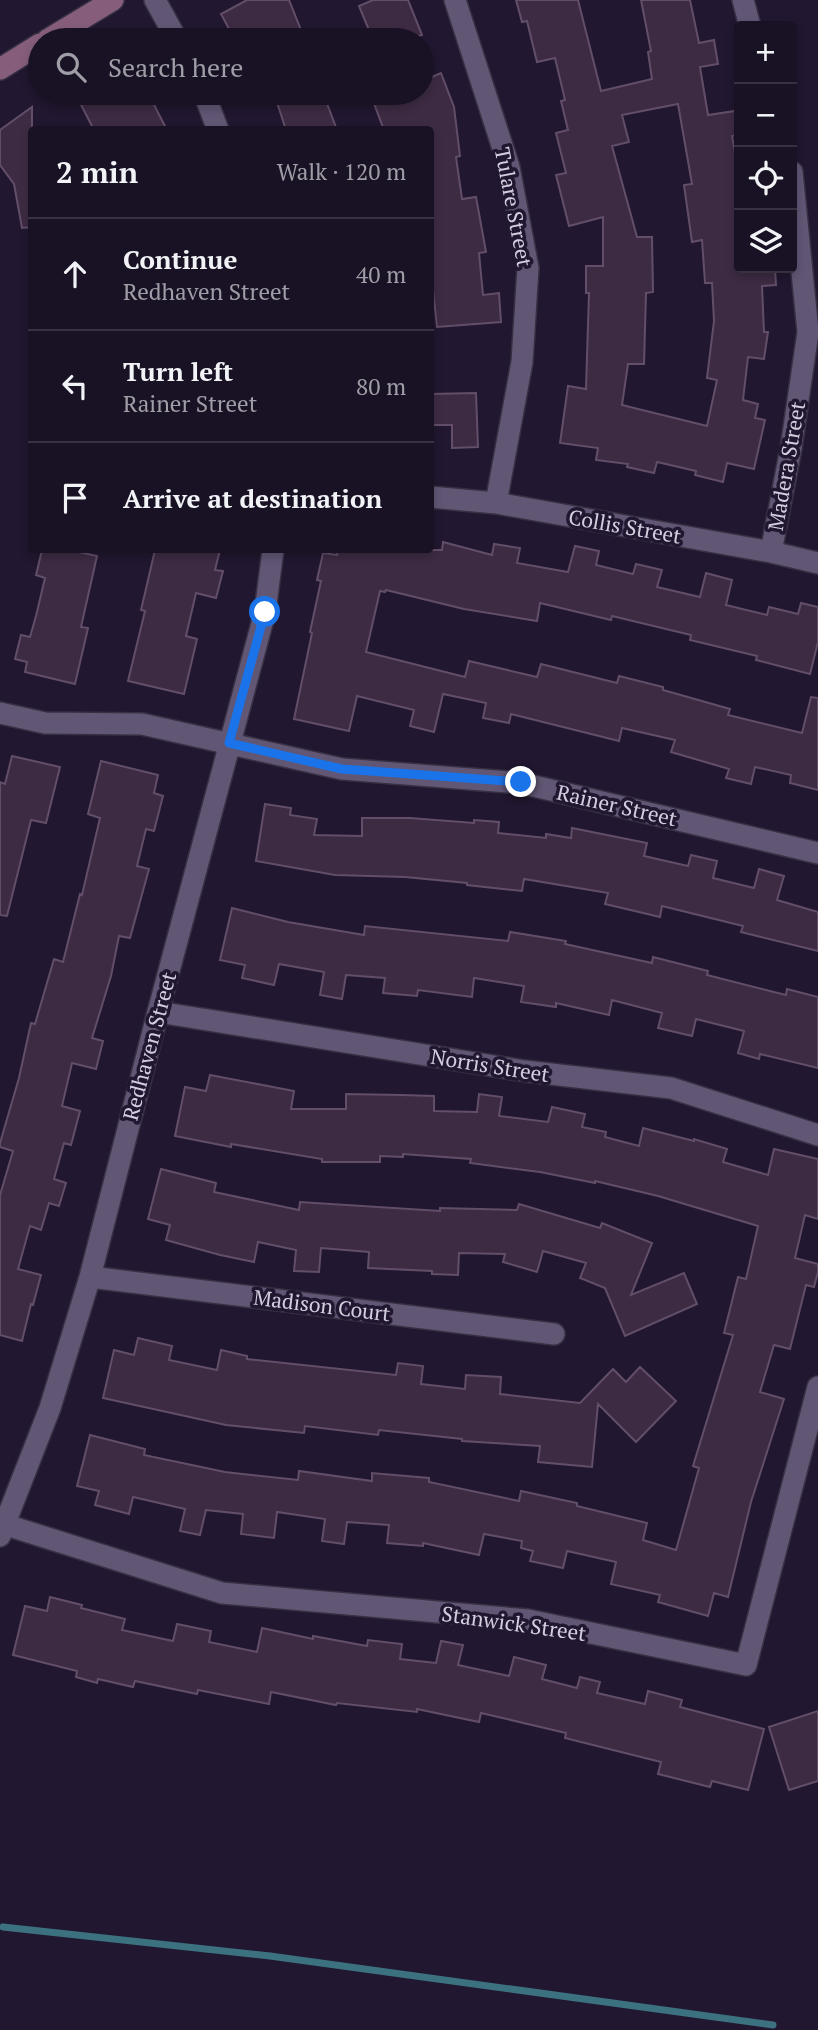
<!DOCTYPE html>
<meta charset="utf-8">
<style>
:root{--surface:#191124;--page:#261f31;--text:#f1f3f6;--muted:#9f9da6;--line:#373141}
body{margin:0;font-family:"PT Serif",serif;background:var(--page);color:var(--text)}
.controls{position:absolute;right:21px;top:21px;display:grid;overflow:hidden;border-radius:7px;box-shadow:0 4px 10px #0003}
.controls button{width:63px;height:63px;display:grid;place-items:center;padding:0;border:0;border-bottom:2px solid var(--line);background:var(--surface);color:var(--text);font:35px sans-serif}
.stop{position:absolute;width:21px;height:21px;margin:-16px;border:5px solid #1a73e8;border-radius:50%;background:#fff}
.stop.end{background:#1a73e8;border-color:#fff;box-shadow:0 2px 7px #0008}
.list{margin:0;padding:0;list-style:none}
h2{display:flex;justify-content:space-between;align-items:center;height:91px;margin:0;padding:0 28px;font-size:30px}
h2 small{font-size:23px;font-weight:400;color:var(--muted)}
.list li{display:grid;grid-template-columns:46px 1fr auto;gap:21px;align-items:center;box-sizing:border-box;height:112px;padding:0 28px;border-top:2px solid var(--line)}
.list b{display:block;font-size:26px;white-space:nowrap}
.list p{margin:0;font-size:23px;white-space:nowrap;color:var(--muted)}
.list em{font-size:23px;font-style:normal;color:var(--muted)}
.icon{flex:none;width:38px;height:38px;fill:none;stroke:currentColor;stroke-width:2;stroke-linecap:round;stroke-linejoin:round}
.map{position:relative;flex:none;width:818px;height:2030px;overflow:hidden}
.search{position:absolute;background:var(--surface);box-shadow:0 4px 10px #0003;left:28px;top:28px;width:406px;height:77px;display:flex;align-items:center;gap:18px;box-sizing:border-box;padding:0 24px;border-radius:38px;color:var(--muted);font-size:26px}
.panel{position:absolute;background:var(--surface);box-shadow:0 4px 10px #0003;left:28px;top:126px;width:406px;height:427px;border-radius:7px}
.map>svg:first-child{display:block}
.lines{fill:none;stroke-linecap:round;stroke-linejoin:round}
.stream{stroke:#3c7180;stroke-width:7}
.building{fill:#3d2b43;stroke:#624e68;stroke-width:2;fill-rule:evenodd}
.street-casing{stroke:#373043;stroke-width:24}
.secondary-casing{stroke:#373043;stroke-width:24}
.street{stroke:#615674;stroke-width:21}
.secondary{stroke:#865e7c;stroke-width:21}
.route{stroke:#1a73e8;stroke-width:9}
.labels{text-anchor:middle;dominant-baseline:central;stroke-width:7;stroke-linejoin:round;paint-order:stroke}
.street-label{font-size:21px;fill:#d3cedf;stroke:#211730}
</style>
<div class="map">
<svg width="818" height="2030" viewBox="0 0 818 2030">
<rect width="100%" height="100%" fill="#211730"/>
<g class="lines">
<!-- stream -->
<path class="stream" d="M 3,1927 L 270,1956 L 773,2025"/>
</g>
<!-- building -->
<path class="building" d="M 247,0 L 289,0 L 305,40 L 235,40 L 221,14 Z
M 373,0 L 408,0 L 422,35 L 408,40 L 373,40 L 359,6 Z
M 516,0 L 578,0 L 601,91 L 652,79 L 648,52 L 651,51 L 641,0 L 690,0 L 699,43 L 714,40 L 718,64 L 700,67 L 708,115 L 735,111 L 739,135 L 732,136 L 739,175 L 739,268 L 775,268 L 776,285 L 762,286 L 764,332 L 768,332 L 764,359 L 748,357 L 743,400 L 758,404 L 755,418 L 765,420 L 754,469 L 727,463 L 723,482 L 695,475 L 696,471 L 657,462 L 654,473 L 627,467 L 628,464 L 596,460 L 598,448 L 560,443 L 568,386 L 586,389 L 589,293 L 586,293 L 586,266 L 603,266 L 603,217 L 569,226 L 556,175 L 566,173 L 556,133 L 568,130 L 561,101 L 565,100 L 555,58 L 537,62 L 527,21 L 522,22 ZM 678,104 L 692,184 L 684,185 L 692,242 L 702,240 L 705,283 L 712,283 L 714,321 L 707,378 L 717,380 L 707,426 L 622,405 L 628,364 L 644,364 L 646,293 L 653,292 L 652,237 L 637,237 L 612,146 L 629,142 L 622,115 Z
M 441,73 L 454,107 L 460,156 L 456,157 L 462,199 L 476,197 L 486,252 L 479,253 L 483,295 L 499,293 L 501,322 L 437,327 L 430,262 L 430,130 L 384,130 L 370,93 L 422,93 L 422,81 Z
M 75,93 L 148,93 L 167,130 L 94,130 Z
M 274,93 L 323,93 L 337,130 L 286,130 Z
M 32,107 L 32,227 L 22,228 L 14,184 L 0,165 L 0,130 Z
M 476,393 L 478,447 L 452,448 L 452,425 L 430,425 L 430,394 Z
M 443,542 L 492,555 L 494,544 L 520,548 L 517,563 L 568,572 L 575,546 L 599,551 L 596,565 L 633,574 L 636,564 L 662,570 L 657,587 L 700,597 L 706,573 L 732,580 L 726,605 L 767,615 L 769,607 L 798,614 L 801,603 L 818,607 L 818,642 L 810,674 L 756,660 L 757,656 L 690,640 L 691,635 L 612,616 L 611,620 L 540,603 L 537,621 L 464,609 L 386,590 L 385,592 L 380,591 L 366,652 L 465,677 L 469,661 L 537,677 L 541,664 L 617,683 L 619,676 L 663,687 L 663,690 L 730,709 L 728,715 L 802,733 L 811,697 L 818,698 L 818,790 L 790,783 L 791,775 L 755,767 L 751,784 L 726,778 L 729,769 L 671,752 L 675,740 L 622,728 L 619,741 L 511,714 L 509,723 L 483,718 L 486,703 L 443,694 L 434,732 L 410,726 L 414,710 L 357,696 L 349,731 L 294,719 L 312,633 L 310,632 L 321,581 L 317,580 L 323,553 L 337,555 L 338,550 L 442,550 Z
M 42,550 L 70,550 L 97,556 L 81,627 L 88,628 L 75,684 L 25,672 L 27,662 L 15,659 L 21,635 L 30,637 L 36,616 L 45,578 L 36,575 Z
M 155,550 L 220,550 L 215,570 L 223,571 L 216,598 L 196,593 L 186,636 L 197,639 L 184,694 L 128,681 L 145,611 L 141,610 Z
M 12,756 L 60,767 L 46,823 L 31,820 L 7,916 L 0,915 L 0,782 L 5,784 Z
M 101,761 L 158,775 L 154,793 L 163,796 L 154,831 L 146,829 L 137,866 L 149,869 L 130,938 L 119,936 L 111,976 L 92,1038 L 103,1041 L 96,1069 L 72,1063 L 62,1106 L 80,1111 L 71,1145 L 64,1143 L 54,1179 L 66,1183 L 59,1206 L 49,1203 L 41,1230 L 30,1226 L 18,1269 L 41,1275 L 33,1305 L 31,1304 L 22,1341 L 0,1335 L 0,1195 L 13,1151 L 0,1147 L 0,1143 L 19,1078 L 31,1023 L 35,1024 L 54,959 L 63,962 L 80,894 L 82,895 L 100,818 L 88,814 Z
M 265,804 L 291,808 L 290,815 L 317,819 L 314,835 L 362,836 L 362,818 L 410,818 L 474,823 L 474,820 L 499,822 L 498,833 L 546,838 L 546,834 L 571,838 L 572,828 L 647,843 L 644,856 L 688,866 L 691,855 L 717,861 L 713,878 L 754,888 L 759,869 L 784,876 L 777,900 L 818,912 L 818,951 L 741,932 L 743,926 L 662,906 L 660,917 L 605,904 L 608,893 L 524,879 L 522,891 L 467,885 L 467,883 L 405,877 L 335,875 L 256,861 Z
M 232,908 L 288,922 L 364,935 L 365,926 L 508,941 L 510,932 L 566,941 L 565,944 L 652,963 L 653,957 L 708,971 L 707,975 L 786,995 L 787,989 L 818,997 L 818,1068 L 760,1054 L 759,1059 L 738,1053 L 744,1031 L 696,1019 L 692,1036 L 658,1028 L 662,1013 L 612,1000 L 609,1015 L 556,1003 L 556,1007 L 521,1002 L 524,986 L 474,978 L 472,997 L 418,990 L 417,996 L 383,993 L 385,978 L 346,975 L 342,999 L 320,995 L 324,972 L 279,964 L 274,985 L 242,978 L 245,965 L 220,960 Z
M 210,1075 L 294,1091 L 291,1109 L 346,1109 L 346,1094 L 402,1095 L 434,1096 L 434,1111 L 477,1112 L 479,1094 L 502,1097 L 499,1116 L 548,1122 L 552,1107 L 585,1114 L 582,1127 L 606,1132 L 605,1137 L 639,1146 L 643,1128 L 694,1141 L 694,1139 L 727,1149 L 723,1162 L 768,1175 L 774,1149 L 818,1159 L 818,1219 L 805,1215 L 795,1258 L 818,1264 L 818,1272 L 814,1287 L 806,1285 L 790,1349 L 774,1345 L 760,1392 L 784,1399 L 751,1502 L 728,1597 L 714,1593 L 708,1616 L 658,1602 L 660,1595 L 611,1584 L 616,1562 L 567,1551 L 563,1568 L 530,1561 L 533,1551 L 521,1548 L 522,1541 L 484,1534 L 479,1555 L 423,1543 L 423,1546 L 387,1543 L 389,1525 L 347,1522 L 344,1544 L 322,1541 L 325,1519 L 277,1512 L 274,1538 L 241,1534 L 243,1514 L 206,1510 L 200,1535 L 180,1531 L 185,1509 L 133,1497 L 129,1514 L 95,1505 L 99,1491 L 77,1486 L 90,1435 L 145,1449 L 144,1455 L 225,1472 L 298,1480 L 299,1471 L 372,1481 L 372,1473 L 429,1478 L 429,1482 L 519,1501 L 521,1491 L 577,1503 L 577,1506 L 647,1523 L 643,1540 L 676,1550 L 699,1468 L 693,1466 L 733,1335 L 724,1333 L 738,1277 L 746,1279 L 758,1226 L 658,1196 L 595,1181 L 595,1183 L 540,1172 L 470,1163 L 471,1159 L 403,1154 L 403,1157 L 380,1156 L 380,1162 L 322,1162 L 322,1159 L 231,1144 L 231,1147 L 175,1136 L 185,1087 L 206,1091 Z
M 161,1169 L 216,1183 L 214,1192 L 299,1210 L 300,1202 L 440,1211 L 440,1208 L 517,1210 L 519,1204 L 600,1228 L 602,1223 L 652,1243 L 631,1295 L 684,1273 L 697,1304 L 625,1336 L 605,1288 L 580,1278 L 586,1263 L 543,1251 L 537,1272 L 503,1262 L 505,1254 L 459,1253 L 458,1275 L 432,1274 L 432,1271 L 368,1268 L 369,1252 L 321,1248 L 319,1272 L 294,1271 L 296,1250 L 258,1242 L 254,1262 L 220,1255 L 166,1240 L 170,1225 L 148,1219 Z
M 138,1338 L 172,1346 L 169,1360 L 217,1370 L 221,1350 L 247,1356 L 247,1359 L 396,1375 L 398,1363 L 423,1366 L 421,1384 L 465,1389 L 466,1375 L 501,1377 L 500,1394 L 580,1403 L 613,1369 L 626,1382 L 640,1367 L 676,1401 L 636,1442 L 598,1404 L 592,1467 L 538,1462 L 540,1446 L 462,1441 L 462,1439 L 379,1430 L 378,1435 L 305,1426 L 304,1433 L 226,1425 L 103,1398 L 114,1350 L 134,1355 Z
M 50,1597 L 82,1605 L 81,1608 L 125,1619 L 122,1630 L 173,1641 L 177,1624 L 211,1631 L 209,1642 L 257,1652 L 262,1628 L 313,1639 L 313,1636 L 367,1646 L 368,1640 L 402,1644 L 400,1659 L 436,1663 L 441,1641 L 463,1645 L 458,1665 L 509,1676 L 514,1657 L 546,1665 L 542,1679 L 577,1688 L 580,1677 L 600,1682 L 597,1693 L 645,1704 L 648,1691 L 682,1700 L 680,1707 L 764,1729 L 748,1790 L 712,1781 L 710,1787 L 658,1774 L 661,1762 L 565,1738 L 566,1733 L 481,1713 L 479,1722 L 417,1709 L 417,1712 L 337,1703 L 336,1705 L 271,1692 L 269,1704 L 198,1690 L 197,1694 L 135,1681 L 133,1687 L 98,1679 L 97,1683 L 76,1677 L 77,1671 L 13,1655 L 25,1606 L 47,1611 Z
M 818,1711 L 818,1781 L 789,1790 L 769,1727 Z"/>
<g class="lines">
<defs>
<path id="street" d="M 155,0 L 177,40
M 455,0 L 509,167 L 528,268 L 522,362 L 496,503
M 743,0 L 750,26
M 204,93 L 218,130
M 430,497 L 496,503 L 771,552 L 818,563
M 771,552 L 791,448 L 808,332 L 792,172
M 0,713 L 45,723 L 142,724 L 342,769 L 521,783 L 818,853
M 158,1012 L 525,1071 L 671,1088 L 818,1135
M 90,1277 L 554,1334
M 3,1524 L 222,1593 L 528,1620 L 746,1665 L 818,1387
M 0,1536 L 50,1408 L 90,1277 L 158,1012 L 265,612 L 273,550"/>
<path id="secondary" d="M 47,40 L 113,0
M 0,69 L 40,44"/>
</defs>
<!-- street casing -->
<use href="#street" class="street-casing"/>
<!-- secondary casing -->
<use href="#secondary" class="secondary-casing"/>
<!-- street -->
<use href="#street" class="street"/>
<!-- secondary -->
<use href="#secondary" class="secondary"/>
</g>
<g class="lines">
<!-- route -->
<path class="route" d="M 265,612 L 229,743 L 342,769 L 521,782"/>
</g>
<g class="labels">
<!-- street labels -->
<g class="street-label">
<text transform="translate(514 207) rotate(79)">Tulare Street</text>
<text transform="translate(786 466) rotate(-80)">Madera Street</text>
<text transform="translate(625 526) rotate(10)">Collis Street</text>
<text transform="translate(617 805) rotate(13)">Rainer Street</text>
<text transform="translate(149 1046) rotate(-75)">Redhaven Street</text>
<text transform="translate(490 1065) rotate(9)">Norris Street</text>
<text transform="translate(322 1305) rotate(7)">Madison Court</text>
<text transform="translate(514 1623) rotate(8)">Stanwick Street</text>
</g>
</g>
</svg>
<div class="controls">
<button>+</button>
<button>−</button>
<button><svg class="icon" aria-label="locate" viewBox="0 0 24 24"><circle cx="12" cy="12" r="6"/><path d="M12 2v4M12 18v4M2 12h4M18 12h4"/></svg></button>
<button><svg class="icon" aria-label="layers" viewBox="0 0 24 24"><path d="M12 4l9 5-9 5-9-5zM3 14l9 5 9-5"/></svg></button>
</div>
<div class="stop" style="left:265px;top:612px"></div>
<div class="stop end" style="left:521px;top:782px"></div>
<div class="search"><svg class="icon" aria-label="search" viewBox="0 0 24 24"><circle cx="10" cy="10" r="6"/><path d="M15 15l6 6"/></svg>Search here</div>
<section class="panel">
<h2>2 min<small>Walk · 120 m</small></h2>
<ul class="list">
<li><svg class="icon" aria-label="ahead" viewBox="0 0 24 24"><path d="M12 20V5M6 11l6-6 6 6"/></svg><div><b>Continue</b><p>Redhaven Street</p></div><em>40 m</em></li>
<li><svg class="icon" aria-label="left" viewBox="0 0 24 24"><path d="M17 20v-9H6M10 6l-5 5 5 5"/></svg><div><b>Turn left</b><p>Rainer Street</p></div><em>80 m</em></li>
<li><svg class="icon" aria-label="arrive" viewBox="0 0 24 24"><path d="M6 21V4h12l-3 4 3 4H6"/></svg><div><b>Arrive at destination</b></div></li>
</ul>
</section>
</div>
